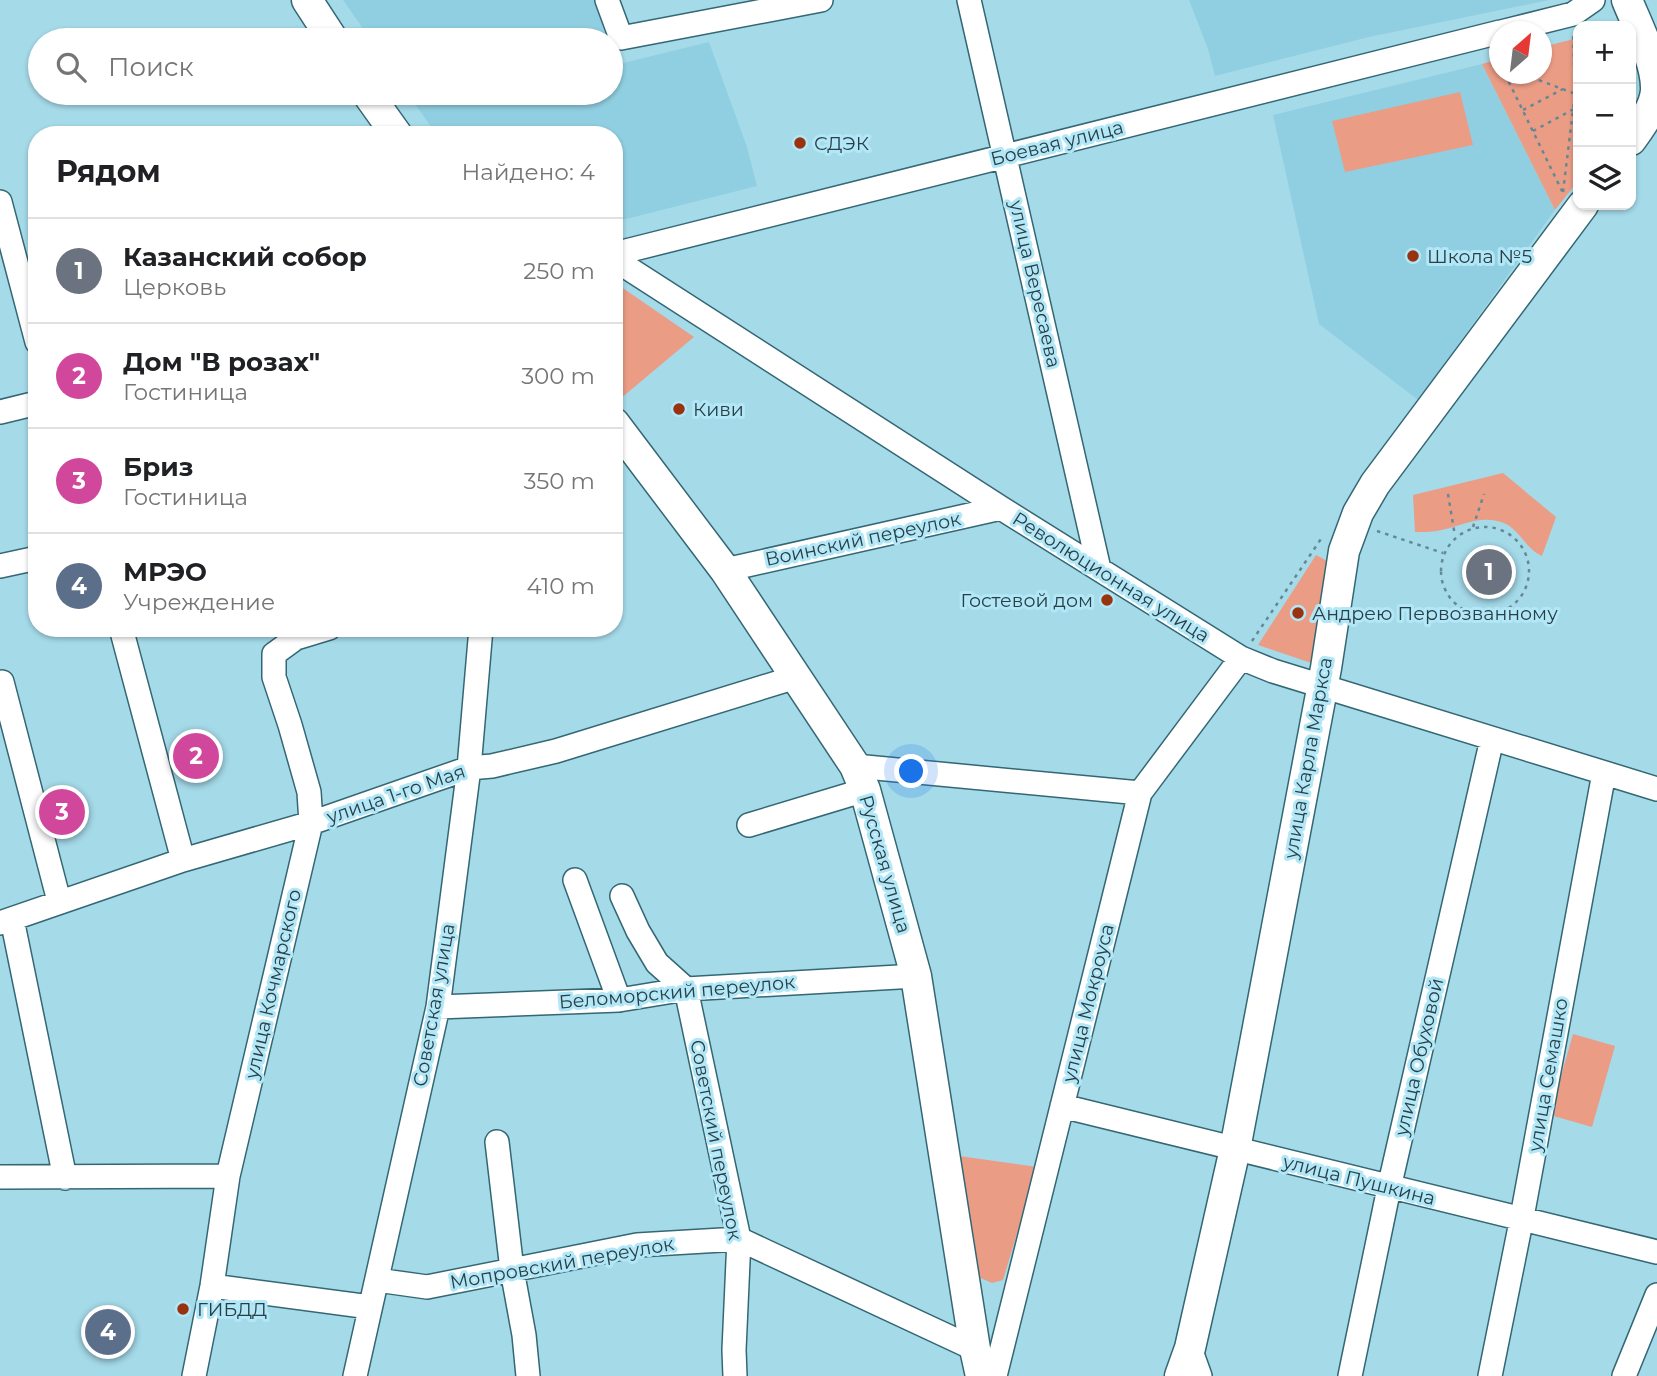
<!DOCTYPE html>
<html lang="ru">
<meta charset="utf-8">
<style>
:root{--surface:#fff;--page:#f2f2f2;--text:#202124;--muted:#757577;--line:#e0e0e0;--accent:#111827}
body{margin:0;font-family:Montserrat,sans-serif;background:var(--page);color:var(--text)}
.controls{position:absolute;right:21px;top:21px;display:grid;overflow:hidden;border-radius:14px;box-shadow:0 2px 5px #0004}
.controls button{width:63px;height:63px;display:grid;place-items:center;padding:0;border:0;border-bottom:2px solid var(--line);background:var(--surface);color:var(--text);font:35px sans-serif}
.compass{position:absolute;left:1489px;top:21px;width:63px;height:63px;border-radius:50%;background:var(--surface);box-shadow:0 2px 5px #0004;rotate:28deg}
.you{position:absolute;left:912px;top:772px;width:24px;height:24px;margin:-18px;border:5px solid #fff;border-radius:50%;background:#1a73e8;box-shadow:0 0 0 10px #1a73e833}
.badge{display:grid;place-items:center;width:46px;height:46px;border-radius:50%;background:var(--accent);color:#fff;font-size:23px;font-weight:700}
.pin{position:absolute;translate:-50% -50%;border:4px solid #fff;box-shadow:0 2px 7px #0006}
.list{margin:0;padding:0;list-style:none}
h2{display:flex;justify-content:space-between;align-items:center;height:91px;margin:0;padding:0 28px;font-size:30px}
h2 small{font-size:23px;font-weight:400;color:var(--muted)}
.list li{display:grid;grid-template-columns:46px 1fr auto;gap:21px;align-items:center;box-sizing:border-box;height:105px;padding:0 28px;border-top:2px solid var(--line)}
.list b{display:block;font-size:26px;white-space:nowrap}
.list p{margin:0;font-size:23px;white-space:nowrap;color:var(--muted)}
.list em{font-size:23px;font-style:normal;color:var(--muted)}
.icon{flex:none;width:38px;height:38px;fill:none;stroke:currentColor;stroke-width:2;stroke-linecap:round;stroke-linejoin:round}
.map{position:relative;flex:none;width:1657px;height:1376px;overflow:hidden}
.search{position:absolute;background:var(--surface);box-shadow:0 2px 5px #0004;left:28px;top:28px;width:595px;height:77px;display:flex;align-items:center;gap:18px;box-sizing:border-box;padding:0 24px;border-radius:38px;color:var(--muted);font-size:26px}
.panel{position:absolute;background:var(--surface);box-shadow:0 2px 5px #0004;left:28px;top:126px;width:595px;height:511px;border-radius:28px}
.map>svg:first-child{display:block}
.built{fill:#90cfe1}
.green{fill:#eb9c85}
.lines{fill:none;stroke-linecap:round;stroke-linejoin:round}
.minor-casing{stroke:#346774;stroke-width:26}
.major-casing{stroke:#346774;stroke-width:33}
.path{stroke:#648993;stroke-width:2.5;stroke-dasharray:3.5 5;stroke-linecap:butt}
.minor{stroke:#fff;stroke-width:23}
.major{stroke:#fff;stroke-width:30}
.poi-dot{fill:#99320f;stroke:#b2e7f7;stroke-width:2.5}
.labels{text-anchor:middle;dominant-baseline:central;stroke-width:6;stroke-linejoin:round;paint-order:stroke}
.poi-label{font-size:19px;fill:#293f45;stroke:#b2e7f7;text-anchor:start}
.street-label{font-size:19px;fill:#293f45;stroke:#b2e7f7}
</style>
<div class="map">
<svg width="1657" height="1376" viewBox="0 0 1657 1376">
<rect width="100%" height="100%" fill="#a5dae9"/>
<!-- built -->
<path class="built" d="M 343,0 L 595,0 L 607,40 L 371,40 Z
M 1189,0 L 1549,0 L 1369,37 L 1215,76 L 1208,49 Z
M 709,42 L 747,147 L 757,186 L 614,222 L 614,135 L 437,135 L 407,93 L 611,93 L 611,52 L 615,65 Z
M 1482,64 L 1555,210 L 1418,400 L 1319,324 L 1273,115 Z"/>
<!-- green -->
<path class="green" d="M 1578,38 L 1578,181 L 1555,210 L 1482,64 L 1499,59 L 1500,74 L 1542,74 L 1542,47 Z
M 1460,92 L 1473,145 L 1345,172 L 1332,121 Z
M 614,282 L 694,337 L 620,399 L 614,391 Z
M 1503,473 L 1556,517 L 1542,556 C 1526,549 1521,532 1506,524 C 1481,513 1461,527 1437,531 C 1430,532 1422,532 1415,532 L 1413,495 Z
M 1316,555 L 1331,563 L 1317,665 L 1258,645 Z
M 1573,1034 L 1615,1046 L 1592,1127 L 1550,1115 Z
M 959,1156 L 1037,1167 L 1003,1280 L 992,1283 L 976,1276 Z"/>
<g class="lines">
<defs>
<path id="minor" d="M 607,0 L 621,38 L 821,0
M 969,0 L 1099,569
M 1501,32 L 1573,14 L 1593,0
M 0,202 L 37,342
M 614,254 L 1500,32
M 614,259 L 1001,508 L 1241,658 L 1273,671 L 1657,789
M 0,412 L 37,403
M 0,566 L 37,558
M 725,570 L 1001,508
M 121,628 L 183,860
M 2,682 L 59,901
M 855,766 L 1140,793
M 749,825 L 865,790
M 575,880 L 619,1000
M 622,896 L 638,931 L 657,963 L 686,989 L 739,1239 L 734,1350 L 735,1376
M 12,919 L 65,1178
M 0,923 L 183,860 L 311,823 L 469,768 L 492,766 L 556,751 L 796,677
M 438,1007 L 619,1000 L 686,989 L 916,976
M 1062,1106 L 1657,1252
M 497,1142 L 512,1270 L 524,1335 L 528,1376
M 0,1177 L 228,1176
M 377,1280 L 427,1287 L 637,1245 L 739,1239 L 975,1349
M 212,1286 L 370,1307
M 1190,1348 L 1200,1376
M 194,1376 L 212,1286 L 228,1176 L 311,823 L 309,792 L 290,725 L 274,677 L 274,654 L 296,638 L 329,628
M 355,1376 L 438,1007 L 469,768 L 481,628
M 995,1376 L 1140,793 L 1241,658
M 1350,1376 L 1389,1188 L 1492,739
M 1490,1376 L 1522,1217 L 1604,773
M 1624,1376 L 1657,1295"/>
<path id="major" d="M 307,0 L 333,40
M 1627,0 C 1637,25 1657,63 1656,90 C 1655,107 1641,126 1631,140
M 367,93 L 397,135
M 614,423 L 725,570 L 855,766 L 865,790 L 916,976 L 975,1349 L 981,1376
M 1180,1376 L 1190,1348 L 1235,1149 L 1326,668 L 1344,551 L 1358,513 L 1375,484 L 1583,205"/>
</defs>
<!-- minor casing -->
<use href="#minor" class="minor-casing"/>
<!-- major casing -->
<use href="#major" class="major-casing"/>
<!-- path -->
<path class="path" d="M 1495,53 L 1500,62
M 1505,74 L 1562,191
M 1523,74 L 1578,95
M 1523,110 L 1563,89
M 1533,131 L 1574,109
M 1563,192 L 1575,94 L 1573,34
M 1448,494 L 1455,536
M1441 571a44 44 0 1 1 88 0a44 44 0 1 1-88 0Z
M 1473,527 L 1484,494
M 1377,531 L 1443,553
M 1252,641 L 1323,536"/>
<!-- minor -->
<use href="#minor" class="minor"/>
<!-- major -->
<use href="#major" class="major"/>
</g>
<!-- markers -->
<g class="poi-dot">
<circle cx="800" cy="143" r="7"/>
<circle cx="1413" cy="256" r="7"/>
<circle cx="679" cy="409" r="7"/>
<circle cx="1107" cy="600" r="7"/>
<circle cx="1298" cy="613" r="7"/>
<circle cx="183" cy="1309" r="7"/>
</g>
<g class="labels">
<!-- poi labels -->
<g class="poi-label">
<text x="814" y="143">СДЭК</text>
<text x="1427" y="256">Школа №5</text>
<text x="693" y="409">Киви</text>
<text x="1093" y="600" text-anchor="end">Гостевой дом</text>
<text x="1312" y="613">Андрею Первозванному</text>
<text x="197" y="1309">ГИБДД</text>
</g>
<!-- street labels -->
<g class="street-label">
<text transform="translate(1057 143) rotate(-14)">Боевая улица</text>
<text transform="translate(1035 284) rotate(77)">улица Вересаева</text>
<text transform="translate(863 539) rotate(-12)">Воинский переулок</text>
<text transform="translate(1111 577) rotate(32)">Революционная улица</text>
<text transform="translate(1308 758) rotate(-80)">улица Карла Маркса</text>
<text transform="translate(396 794) rotate(-19)">улица 1-го Мая</text>
<text transform="translate(885 864) rotate(74)">Русская улица</text>
<text transform="translate(273 984) rotate(-77)">улица Кочмарского</text>
<text transform="translate(677 992) rotate(-5)">Беломорский переулок</text>
<text transform="translate(1088 1003) rotate(-76)">улица Мокроуса</text>
<text transform="translate(434 1005) rotate(-80)">Советская улица</text>
<text transform="translate(1419 1057) rotate(-77)">улица Обуховой</text>
<text transform="translate(1548 1075) rotate(-80)">улица Семашко</text>
<text transform="translate(716 1140) rotate(79)">Советский переулок</text>
<text transform="translate(1359 1180) rotate(14)">улица Пушкина</text>
<text transform="translate(562 1263) rotate(-10)">Мопровский переулок</text>
</g>
</g>
</svg>
<div class="controls">
<button>+</button>
<button>−</button>
<button><svg class="icon" aria-label="layers" viewBox="0 0 24 24"><path d="M12 4l9 5-9 5-9-5zM3 14l9 5 9-5"/></svg></button>
</div>
<svg class="compass" viewBox="-18 -18 36 36"><path d="M0-13l5 13h-10z" fill="#e53935"/><path d="M0 13l5-13h-10z" fill="#757577"/></svg>
<div class="you"></div>
<div class="pin badge" style="left:1489px;top:572px;background:#6b7280">1</div>
<div class="pin badge" style="left:196px;top:756px;background:#d1479c">2</div>
<div class="pin badge" style="left:62px;top:812px;background:#d1479c">3</div>
<div class="pin badge" style="left:108px;top:1332px;background:#5c6f8a">4</div>
<div class="search"><svg class="icon" aria-label="search" viewBox="0 0 24 24"><circle cx="10" cy="10" r="6"/><path d="M15 15l6 6"/></svg>Поиск</div>
<section class="panel">
<h2>Рядом<small>Найдено: 4</small></h2>
<ul class="list">
<li><span class="badge" style="background:#6b7280">1</span><div><b>Казанский собор</b><p>Церковь</p></div><em>250 m</em></li>
<li><span class="badge" style="background:#d1479c">2</span><div><b>Дом &quot;В розах&quot;</b><p>Гостиница</p></div><em>300 m</em></li>
<li><span class="badge" style="background:#d1479c">3</span><div><b>Бриз</b><p>Гостиница</p></div><em>350 m</em></li>
<li><span class="badge" style="background:#5c6f8a">4</span><div><b>МРЭО</b><p>Учреждение</p></div><em>410 m</em></li>
</ul>
</section>
</div>
